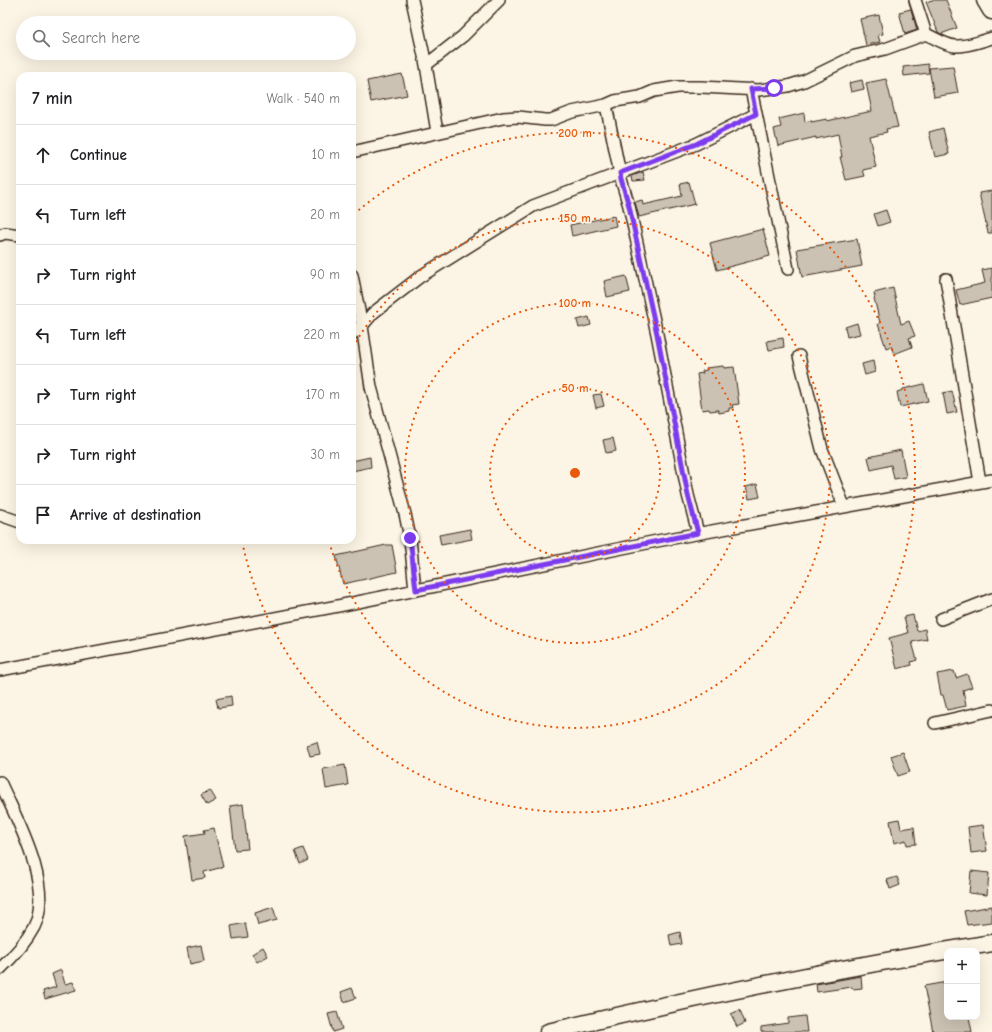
<!DOCTYPE html>
<meta charset="utf-8">
<style>
:root{--surface:#fff;--page:#f2f2f2;--text:#202124;--muted:#757577;--line:#e0e0e0}
body{margin:0;font-family:"Comic Neue",sans-serif;background:var(--page);color:var(--text)}
.controls{position:absolute;right:12px;bottom:12px;display:grid;overflow:hidden;border-radius:8px;box-shadow:0 4px 16px #0002}
.controls button{width:36px;height:36px;display:grid;place-items:center;padding:0;border:0;border-bottom:1px solid var(--line);background:var(--surface);color:var(--text);font:20px sans-serif}
.stop{position:absolute;width:12px;height:12px;margin:-9px;border:3px solid #7c3aed;border-radius:50%;background:#fff}
.stop.end{background:#7c3aed;border-color:#fff;box-shadow:0 1px 4px #0008}
.list{margin:0;padding:0;list-style:none}
h2{display:flex;justify-content:space-between;align-items:center;height:52px;margin:0;padding:0 16px;font-size:17px}
h2 small{font-size:13px;font-weight:400;color:var(--muted)}
.list li{display:grid;grid-template-columns:26px 1fr auto;gap:12px;align-items:center;box-sizing:border-box;height:60px;padding:0 16px;border-top:1px solid var(--line)}
.list b{display:block;font-size:15px;white-space:nowrap}
.list em{font-size:13px;font-style:normal;color:var(--muted)}
.icon{flex:none;width:22px;height:22px;fill:none;stroke:currentColor;stroke-width:2;stroke-linecap:round;stroke-linejoin:round}
.map{position:relative;flex:none;width:992px;height:1032px;overflow:hidden}
.search{position:absolute;background:var(--surface);box-shadow:0 4px 16px #0002;left:16px;top:16px;width:340px;height:44px;display:flex;align-items:center;gap:10px;box-sizing:border-box;padding:0 14px;border-radius:22px;color:var(--muted);font-size:15px}
.panel{position:absolute;background:var(--surface);box-shadow:0 4px 16px #0002;left:16px;top:72px;width:340px;height:472px;border-radius:12px}
.map>svg:first-child{display:block}
.building{fill:#ccc2b3;stroke:#3b2a1e}
.lines{fill:none;stroke-linecap:round;stroke-linejoin:round}
.minor-casing{stroke:#3b2a1e;stroke-width:14}
.secondary-casing{stroke:#3b2a1e;stroke-width:19}
.primary-casing{stroke:#3b2a1e;stroke-width:21}
.minor{stroke:#fcf5e5;stroke-width:11}
.secondary{stroke:#fcf5e5;stroke-width:16}
.primary{stroke:#fcf5e5;stroke-width:18}
.route{stroke:#7c3aed;stroke-width:5}
.ring{fill:none;stroke:#e8590c;stroke-width:2;stroke-dasharray:2 4}
.centre{fill:#e8590c;stroke:#fcf5e5;stroke-width:2}
.ring-label{font-size:12px;text-anchor:middle;font-weight:bold;fill:#e8590c;stroke:#fcf5e5;stroke-width:3.5;stroke-linejoin:round;paint-order:stroke}
</style>
<div class="map">
<svg width="992" height="1032" viewBox="0 0 992 1032">
<rect width="100%" height="100%" fill="#fcf5e5"/>
<filter id="ink" filterUnits="userSpaceOnUse"><feTurbulence type="fractalNoise" baseFrequency=".025" numOctaves="2"/><feDisplacementMap in="SourceGraphic" scale="8" xChannelSelector="R" yChannelSelector="G"/><feConvolveMatrix kernelMatrix="1 2 1 2 8 2 1 2 1" color-interpolation-filters="sRGB"/></filter>
<g filter="url(#ink)">
<!-- building -->
<path class="building" d="M 932,0 L 946,0 L 957,28 L 941,34 L 938,32 L 926,2 Z
M 911,9 L 917,30 L 905,34 L 899,12 Z
M 879,15 L 883,34 L 878,35 L 880,42 L 866,45 L 860,19 Z
M 928,64 L 929,73 L 904,76 L 903,67 Z
M 953,66 L 958,93 L 934,97 L 929,68 Z
M 402,74 L 407,95 L 371,102 L 367,81 Z
M 886,79 L 898,127 L 886,129 L 887,132 L 869,136 L 876,167 L 863,170 L 865,176 L 846,180 L 840,157 L 842,157 L 838,134 L 816,139 L 816,137 L 778,146 L 774,129 L 781,127 L 779,119 L 804,113 L 805,122 L 811,120 L 811,122 L 827,119 L 827,121 L 872,111 L 866,83 Z
M 862,80 L 864,89 L 851,92 L 849,83 Z
M 943,128 L 949,154 L 935,157 L 929,132 Z
M 643,172 L 645,180 L 633,181 L 632,176 Z
M 689,182 L 695,204 L 639,217 L 635,202 L 642,200 L 643,205 L 682,196 L 680,184 Z
M 992,191 L 992,233 L 988,233 L 979,193 Z
M 886,210 L 890,222 L 878,226 L 874,214 Z
M 614,216 L 616,226 L 572,236 L 570,225 Z
M 763,229 L 770,256 L 717,270 L 710,243 Z
M 857,239 L 862,266 L 802,277 L 797,249 Z
M 992,268 L 992,298 L 960,305 L 956,290 L 985,283 L 982,270 Z
M 626,276 L 630,292 L 607,297 L 604,281 Z
M 893,288 L 901,324 L 909,321 L 915,336 L 909,338 L 912,347 L 894,354 L 891,346 L 886,348 L 878,324 L 880,323 L 874,298 L 875,297 L 874,293 Z
M 589,317 L 591,325 L 579,328 L 577,320 Z
M 857,323 L 860,334 L 847,337 L 845,327 Z
M 783,338 L 784,347 L 769,350 L 767,341 Z
M 873,361 L 875,372 L 865,375 L 862,364 Z
M 723,366 L 724,368 L 734,367 L 739,404 L 732,405 L 733,408 L 729,408 L 729,411 L 719,413 L 718,410 L 710,411 L 709,409 L 702,410 L 697,374 L 703,373 L 702,371 L 707,370 L 706,368 Z
M 924,384 L 928,401 L 900,407 L 897,392 L 903,390 L 903,389 Z
M 952,391 L 957,412 L 947,414 L 943,393 Z
M 601,394 L 604,406 L 596,408 L 593,395 Z
M 613,438 L 616,451 L 606,453 L 603,440 Z
M 901,450 L 906,477 L 894,479 L 891,465 L 871,470 L 868,457 Z
M 370,457 L 371,467 L 352,471 L 352,461 Z
M 757,484 L 760,497 L 749,499 L 746,487 Z
M 470,529 L 472,539 L 441,545 L 439,535 Z
M 386,545 L 392,545 L 397,572 L 343,584 L 336,556 Z
M 913,615 L 917,631 L 925,629 L 927,639 L 912,642 L 917,660 L 911,662 L 912,665 L 897,669 L 889,638 L 908,633 L 904,617 Z
M 954,671 L 956,678 L 967,674 L 972,687 L 963,690 L 966,706 L 947,710 L 943,695 L 941,695 L 937,674 Z
M 231,696 L 232,706 L 218,708 L 216,699 Z
M 317,742 L 320,754 L 310,756 L 307,745 Z
M 903,752 L 910,772 L 898,776 L 891,756 Z
M 345,765 L 348,785 L 326,789 L 323,769 Z
M 210,790 L 216,800 L 207,805 L 201,795 Z
M 243,804 L 248,849 L 235,850 L 230,806 Z
M 899,819 L 901,829 L 914,827 L 916,844 L 907,845 L 906,840 L 894,843 L 890,821 Z
M 983,825 L 987,851 L 971,853 L 968,827 Z
M 214,828 L 223,867 L 204,872 L 205,878 L 192,880 L 185,836 L 205,833 L 204,830 Z
M 303,848 L 308,860 L 300,864 L 295,851 Z
M 971,871 L 989,873 L 987,895 L 969,893 Z
M 897,877 L 900,885 L 890,889 L 887,880 Z
M 992,906 L 992,922 L 967,925 L 964,911 Z
M 273,907 L 277,920 L 258,925 L 255,913 Z
M 245,923 L 248,937 L 233,939 L 231,926 Z
M 680,932 L 682,944 L 671,946 L 669,935 Z
M 201,945 L 204,961 L 190,964 L 187,948 Z
M 263,947 L 268,956 L 257,962 L 252,954 Z
M 61,970 L 65,984 L 73,982 L 76,990 L 45,999 L 43,991 L 56,987 L 52,974 Z
M 861,976 L 862,988 L 853,989 L 852,987 L 817,992 L 816,984 Z
M 947,982 L 947,1017 L 969,1017 L 972,1032 L 933,1032 L 924,986 Z
M 352,988 L 356,998 L 344,1002 L 341,992 Z
M 740,1010 L 745,1023 L 737,1027 L 731,1014 Z
M 337,1012 L 342,1029 L 333,1032 L 328,1014 Z
M 805,1016 L 807,1032 L 761,1032 L 761,1027 L 788,1023 L 788,1018 Z"/>
<g class="lines">
<defs>
<path id="minor" d="M 412,0 L 426,65
M 915,0 L 926,34
M 751,89 L 788,269
M 606,105 L 621,179 L 629,206 L 657,334 L 688,495 L 698,533
M 437,132 L 426,65 L 463,36 L 499,0
M 352,152 L 503,118 L 518,117 L 545,120 L 551,120 L 572,112 L 606,105 L 615,101 L 640,97 L 654,91 L 678,87 L 701,87 L 759,90 L 788,86 L 804,81 L 855,56 L 885,49 L 926,34 C 935,38 945,45 955,46 C 967,47 981,41 992,38
M 0,235 L 5,233 L 20,235
M 352,275 L 362,326 L 371,387 L 405,514 L 410,538 L 415,590
M 946,279 L 980,482
M 352,334 L 362,326 L 373,313 L 421,276 L 533,206 L 696,144 L 756,114
M 799,356 L 822,449 L 844,506
M 0,515 L 20,522
M 941,619 L 992,599
M 0,670 L 338,606 L 657,541 L 992,480
M 935,723 L 992,710
M 0,782 C 17,820 54,886 34,927 C 25,944 14,956 0,969"/>
<path id="secondary" d="M 548,1032 C 695,997 843,967 992,943"/>
<path id="primary" d="M 986,0 L 992,10"/>
</defs>
<!-- minor casing -->
<use href="#minor" class="minor-casing"/>
<!-- secondary casing -->
<use href="#secondary" class="secondary-casing"/>
<!-- primary casing -->
<use href="#primary" class="primary-casing"/>
<!-- minor -->
<use href="#minor" class="minor"/>
<!-- secondary -->
<use href="#secondary" class="secondary"/>
<!-- primary -->
<use href="#primary" class="primary"/>
</g>
</g>
<g class="lines" filter="url(#ink)">
<!-- route -->
<path class="route" d="M 410,538 L 416,590 L 698,533 L 688,495 L 657,334 L 629,206 L 621,179 L 620,173 L 696,144 L 756,114 L 751,89 L 774,88"/>
</g>
<!-- distance rings -->
<g class="ring">
<circle cx="575" cy="473" r="85"/>
<circle cx="575" cy="473" r="170"/>
<path d="M353 347A255 255 0 1 1 329 541"/>
<path d="M354 214A340 340 0 1 1 242 541"/>
</g>
<circle cx="575" cy="473" r="6" class="centre"/>
<g class="ring-label">
<text x="575" y="137">200 m</text>
<text x="575" y="222">150 m</text>
<text x="575" y="307">100 m</text>
<text x="575" y="392">50 m</text>
</g>
</svg>
<div class="controls">
<button>+</button>
<button>−</button>
</div>
<div class="stop" style="left:774px;top:88px"></div>
<div class="stop end" style="left:410px;top:538px"></div>
<div class="search"><svg class="icon" aria-label="search" viewBox="0 0 24 24"><circle cx="10" cy="10" r="6"/><path d="M15 15l6 6"/></svg>Search here</div>
<section class="panel">
<h2>7 min<small>Walk · 540 m</small></h2>
<ul class="list">
<li><svg class="icon" aria-label="ahead" viewBox="0 0 24 24"><path d="M12 20V5M6 11l6-6 6 6"/></svg><div><b>Continue</b></div><em>10 m</em></li>
<li><svg class="icon" aria-label="left" viewBox="0 0 24 24"><path d="M17 20v-9H6M10 6l-5 5 5 5"/></svg><div><b>Turn left</b></div><em>20 m</em></li>
<li><svg class="icon" aria-label="right" viewBox="0 0 24 24"><path d="M7 20v-9h11M14 6l5 5-5 5"/></svg><div><b>Turn right</b></div><em>90 m</em></li>
<li><svg class="icon" aria-label="left" viewBox="0 0 24 24"><path d="M17 20v-9H6M10 6l-5 5 5 5"/></svg><div><b>Turn left</b></div><em>220 m</em></li>
<li><svg class="icon" aria-label="right" viewBox="0 0 24 24"><path d="M7 20v-9h11M14 6l5 5-5 5"/></svg><div><b>Turn right</b></div><em>170 m</em></li>
<li><svg class="icon" aria-label="right" viewBox="0 0 24 24"><path d="M7 20v-9h11M14 6l5 5-5 5"/></svg><div><b>Turn right</b></div><em>30 m</em></li>
<li><svg class="icon" aria-label="arrive" viewBox="0 0 24 24"><path d="M6 21V4h12l-3 4 3 4H6"/></svg><div><b>Arrive at destination</b></div></li>
</ul>
</section>
</div>
